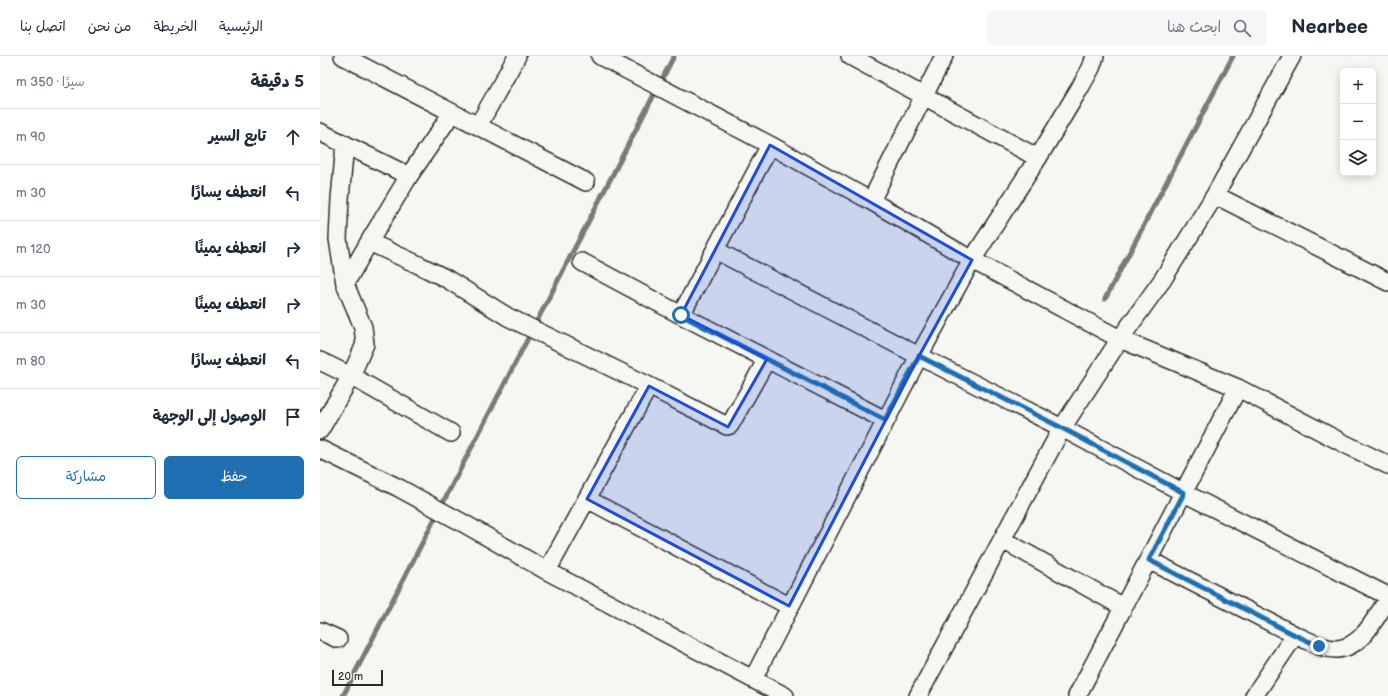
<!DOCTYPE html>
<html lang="ar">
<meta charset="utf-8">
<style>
:root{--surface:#fff;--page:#f6f6f7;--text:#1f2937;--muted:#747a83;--line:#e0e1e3;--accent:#1f6fb2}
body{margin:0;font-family:"Balsamiq Sans","Playpen Sans Arabic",sans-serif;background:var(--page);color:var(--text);direction:rtl}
.controls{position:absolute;right:12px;top:12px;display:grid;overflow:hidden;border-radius:6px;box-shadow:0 2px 10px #0003}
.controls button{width:36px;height:36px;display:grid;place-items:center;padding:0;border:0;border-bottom:1px solid var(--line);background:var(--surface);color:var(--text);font:20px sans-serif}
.scale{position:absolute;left:12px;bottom:10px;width:51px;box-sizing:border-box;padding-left:4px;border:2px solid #2b2b2b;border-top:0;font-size:11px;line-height:14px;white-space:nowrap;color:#2b2b2b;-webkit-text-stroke:3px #f6f6f2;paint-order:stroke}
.stop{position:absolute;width:12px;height:12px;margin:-9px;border:3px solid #1f6fb2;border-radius:50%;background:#fff}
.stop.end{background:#1f6fb2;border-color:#fff;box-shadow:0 1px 4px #0008}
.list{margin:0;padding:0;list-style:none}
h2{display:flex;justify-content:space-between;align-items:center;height:52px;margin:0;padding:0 16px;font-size:17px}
h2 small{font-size:13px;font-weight:400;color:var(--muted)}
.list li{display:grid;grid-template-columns:26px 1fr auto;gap:12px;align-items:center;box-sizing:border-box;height:56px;padding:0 16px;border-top:1px solid var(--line)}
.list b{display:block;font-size:15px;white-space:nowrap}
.list em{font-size:13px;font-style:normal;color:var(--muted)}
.actions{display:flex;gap:8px;padding:12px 16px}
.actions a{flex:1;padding:9px 0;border:1px solid var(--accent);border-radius:6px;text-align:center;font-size:14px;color:var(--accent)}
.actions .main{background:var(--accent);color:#fff}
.icon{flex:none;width:22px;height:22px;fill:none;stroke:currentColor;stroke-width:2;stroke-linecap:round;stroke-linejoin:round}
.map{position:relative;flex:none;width:1068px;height:640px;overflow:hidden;direction:ltr}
header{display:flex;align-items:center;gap:24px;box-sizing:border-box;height:56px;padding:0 20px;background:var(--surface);border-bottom:1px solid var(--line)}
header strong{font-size:19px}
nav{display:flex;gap:22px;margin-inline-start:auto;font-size:14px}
.search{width:280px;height:36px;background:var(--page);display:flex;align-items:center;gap:10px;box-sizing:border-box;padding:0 14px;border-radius:6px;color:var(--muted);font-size:15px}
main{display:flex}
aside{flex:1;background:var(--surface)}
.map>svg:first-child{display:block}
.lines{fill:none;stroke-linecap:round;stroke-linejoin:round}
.stream{stroke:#7a7a78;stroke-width:5}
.street-casing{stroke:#2b2b2b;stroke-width:20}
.street{stroke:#f6f6f2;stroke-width:17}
.route{stroke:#1f6fb2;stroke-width:5}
.marked{fill:#1d4ed8;fill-opacity:0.2;stroke:#1d4ed8;stroke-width:3;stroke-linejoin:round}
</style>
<header>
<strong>Nearbee</strong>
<div class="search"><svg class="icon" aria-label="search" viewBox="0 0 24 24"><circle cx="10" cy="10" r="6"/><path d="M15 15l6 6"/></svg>ابحث هنا</div>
<nav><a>الرئيسية</a><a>الخريطة</a><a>من نحن</a><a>اتصل بنا</a></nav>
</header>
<main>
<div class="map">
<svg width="1068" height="640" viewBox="0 0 1068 640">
<rect width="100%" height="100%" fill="#f6f6f2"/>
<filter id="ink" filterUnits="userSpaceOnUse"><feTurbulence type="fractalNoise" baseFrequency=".025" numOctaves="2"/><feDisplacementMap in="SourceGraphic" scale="8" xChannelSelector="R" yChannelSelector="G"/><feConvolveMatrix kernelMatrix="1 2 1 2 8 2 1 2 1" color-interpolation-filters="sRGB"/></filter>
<g filter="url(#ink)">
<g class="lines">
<!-- stream -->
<path class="stream" d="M 785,243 L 913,0
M 23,640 L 354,0"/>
<defs>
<path id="street" d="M 23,0 L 266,126
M 280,0 L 450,89 L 551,145 L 652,204 L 800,283 L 918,332 L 1025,388 L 1068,409
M 530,0 L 718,102
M 158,70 L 197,0
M 0,76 L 89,120
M 895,139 L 1068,226
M 551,145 L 624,0
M 49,186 L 99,209 L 127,223 L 188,261 L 329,330 L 407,370 L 410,369 L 447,303
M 395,194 L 599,300 L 742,372 L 864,437 L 1068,540
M 262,206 L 361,259 L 565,364
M 25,228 L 49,186 L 89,120 L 132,57
M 361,259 L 450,89
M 0,305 L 31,320 L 131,377
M 0,374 L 31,320 L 45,288 L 43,271 L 25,228 L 18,183 L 20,143 L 25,88
M 0,393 L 79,432 L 143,467 L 227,515 L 465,640
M 267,443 L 469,550
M 683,484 L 803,551
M 829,504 L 975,579 C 987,584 1002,593 1016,593 C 1042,592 1055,562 1068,543
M 227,515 L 329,330
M 0,575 L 18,583
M 433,623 L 599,300 L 652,204 L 718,102 L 761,30 L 771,12 L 775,0
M 598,640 L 742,372 L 800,283 L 843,223 L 895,139 L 972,0
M 757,640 L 918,332
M 934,640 L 975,579"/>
</defs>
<!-- street casing -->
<use href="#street" class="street-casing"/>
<!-- street -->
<use href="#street" class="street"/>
</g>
</g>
<g class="lines" filter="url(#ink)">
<!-- route -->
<path class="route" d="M 361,259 L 565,364 L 599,300 L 742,372 L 864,437 L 829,504 L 975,579 L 999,590"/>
</g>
<!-- marked area -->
<path class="marked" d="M 450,89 L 652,204 L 599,300 L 469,550 L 267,443 L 329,330 L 408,371 L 447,303 L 361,259 Z"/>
</svg>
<div class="controls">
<button>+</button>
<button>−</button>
<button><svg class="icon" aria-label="layers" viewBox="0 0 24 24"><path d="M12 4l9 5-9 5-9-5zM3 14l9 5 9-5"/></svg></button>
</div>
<div class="scale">20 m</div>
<div class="stop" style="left:361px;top:259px"></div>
<div class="stop end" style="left:999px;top:590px"></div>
</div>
<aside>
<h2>5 دقيقة<small>سيرًا · 350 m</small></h2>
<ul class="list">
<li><svg class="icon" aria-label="ahead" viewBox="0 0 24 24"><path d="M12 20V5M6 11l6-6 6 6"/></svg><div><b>تابع السير</b></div><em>90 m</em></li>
<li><svg class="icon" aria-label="left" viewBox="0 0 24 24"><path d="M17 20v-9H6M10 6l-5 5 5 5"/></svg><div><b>انعطف يسارًا</b></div><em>30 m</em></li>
<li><svg class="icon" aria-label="right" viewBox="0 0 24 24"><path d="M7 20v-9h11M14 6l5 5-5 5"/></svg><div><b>انعطف يمينًا</b></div><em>120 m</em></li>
<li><svg class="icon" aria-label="right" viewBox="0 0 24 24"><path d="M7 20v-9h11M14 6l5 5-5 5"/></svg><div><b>انعطف يمينًا</b></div><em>30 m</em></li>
<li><svg class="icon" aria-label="left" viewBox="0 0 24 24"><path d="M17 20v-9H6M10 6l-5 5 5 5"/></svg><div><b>انعطف يسارًا</b></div><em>80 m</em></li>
<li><svg class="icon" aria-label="arrive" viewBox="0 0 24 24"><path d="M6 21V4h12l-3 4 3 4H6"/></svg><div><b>الوصول إلى الوجهة</b></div></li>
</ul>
<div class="actions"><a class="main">حفظ</a><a>مشاركة</a></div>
</aside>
</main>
